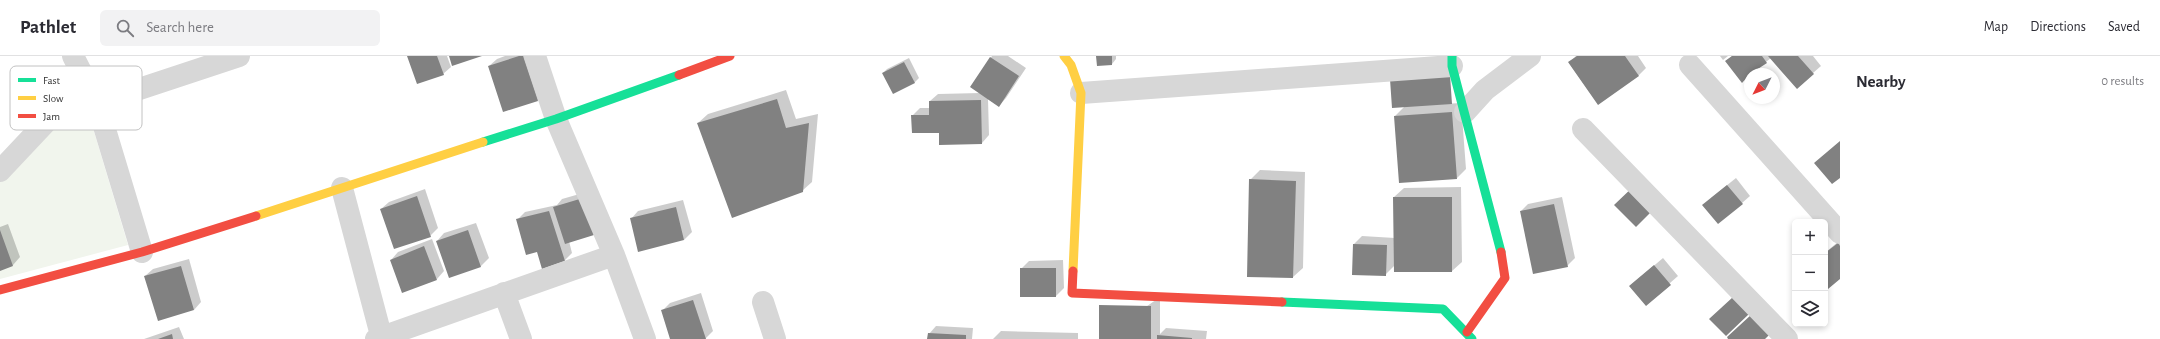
<!DOCTYPE html>
<meta charset="utf-8">
<style>
:root{--surface:#fff;--page:#f2f2f3;--text:#2b2b33;--muted:#7c7c81;--line:#e1e1e2}
body{margin:0;font-family:"Alegreya Sans",sans-serif;background:var(--page);color:var(--text)}
.controls{position:absolute;right:12px;bottom:12px;display:grid;overflow:hidden;border-radius:6px;box-shadow:0 2px 6px #0003}
.controls button{width:36px;height:36px;display:grid;place-items:center;padding:0;border:0;border-bottom:1px solid var(--line);background:var(--surface);color:var(--text);font:20px sans-serif}
.compass{position:absolute;left:1744px;top:12px;width:36px;height:36px;border-radius:50%;background:var(--surface);box-shadow:0 2px 6px #0003;rotate:228deg}
.list{margin:0;padding:0;list-style:none}
h2{display:flex;justify-content:space-between;align-items:center;height:52px;margin:0;padding:0 16px;font-size:17px}
h2 small{font-size:13px;font-weight:400;color:var(--muted)}
.icon{flex:none;width:22px;height:22px;fill:none;stroke:currentColor;stroke-width:2;stroke-linecap:round;stroke-linejoin:round}
.map{position:relative;flex:none;width:1840px;height:283px;overflow:hidden}
header{display:flex;align-items:center;gap:24px;box-sizing:border-box;height:56px;padding:0 20px;background:var(--surface);border-bottom:1px solid var(--line)}
header strong{font-size:19px}
nav{display:flex;gap:22px;margin-inline-start:auto;font-size:14px}
.search{width:280px;height:36px;background:var(--page);display:flex;align-items:center;gap:10px;box-sizing:border-box;padding:0 14px;border-radius:6px;color:var(--muted);font-size:15px}
main{display:flex}
aside{flex:1;background:var(--surface)}
.map>svg:first-child{display:block}
.green{fill:#f1f5ed}
.shadow{fill:#0003}
.building{fill:#818181}
.lines{fill:none;stroke-linecap:round;stroke-linejoin:round}
.street{stroke:#d7d7d7;stroke-width:22}
.fast{stroke:#16e098;stroke-width:9}
.slow{stroke:#ffcf43;stroke-width:9}
.jam{stroke:#f24e42;stroke-width:9}
.key{fill:#fff;stroke:#c2c2c2;stroke-width:1}
.key-label{font-size:11px;fill:#333}
</style>
<header>
<strong>Pathlet</strong>
<div class="search"><svg class="icon" aria-label="search" viewBox="0 0 24 24"><circle cx="10" cy="10" r="6"/><path d="M15 15l6 6"/></svg>Search here</div>
<nav><a>Map</a><a>Directions</a><a>Saved</a></nav>
</header>
<main>
<div class="map">
<svg width="1840" height="283" viewBox="0 0 1840 283">
<rect width="100%" height="100%" fill="#fff"/>
<!-- green -->
<path class="green" d="M 60,59 L 89,59 L 128,189 L 0,223 L 0,125 Z"/>
<!-- shadow -->
<path class="shadow" d="M 409,0 L 447,0 L 451,11 L 443,18 Z
M 505,0 L 533,0 L 546,36 L 538,44 L 504,55 L 489,10 L 497,3 Z
M 992,0 L 1008,0 L 1026,12 L 1006,42 L 999,50 L 988,43 L 989,79 L 982,87 L 940,76 L 912,60 L 920,52 L 930,52 L 930,45 L 938,38 L 980,37 L 971,31 Z
M 1097,0 L 1116,0 L 1116,3 L 1112,8 Z
M 1576,0 L 1638,0 L 1646,12 L 1639,19 L 1598,48 L 1569,7 Z
M 1720,0 L 1728,0 L 1723,4 Z
M 1732,0 L 1813,0 L 1821,10 L 1797,31 L 1771,2 L 1742,25 L 1726,5 Z
M 909,2 L 919,22 L 914,27 L 883,17 L 887,13 Z
M 786,34 L 796,63 L 818,58 L 812,126 L 802,135 L 698,67 L 708,58 Z
M 1461,47 L 1466,113 L 1457,122 L 1395,60 L 1405,50 Z
M 1260,114 L 1305,116 L 1303,212 L 1293,221 L 1250,124 Z
M 1736,122 L 1750,140 L 1742,147 L 1711,142 Z
M 1461,131 L 1462,206 L 1452,215 L 1395,215 L 1395,209 L 1385,219 L 1354,188 L 1362,180 L 1395,182 L 1394,141 L 1404,132 Z
M 425,133 L 438,172 L 430,180 L 381,153 L 389,146 Z
M 590,135 L 569,185 L 572,197 L 565,204 L 537,195 L 518,163 L 525,156 L 557,149 L 562,143 Z
M 1562,141 L 1575,202 L 1567,210 L 1521,155 L 1528,148 Z
M 683,144 L 692,176 L 684,184 L 631,163 L 638,155 Z
M 476,167 L 489,202 L 481,210 L 450,221 L 437,185 L 444,177 Z
M 8,168 L 20,201 L 13,209 L 0,213 L 0,171 Z
M 432,183 L 444,215 L 437,223 L 391,204 L 398,196 Z
M 1840,184 L 1840,221 L 1825,228 L 1825,197 Z
M 1663,202 L 1678,220 L 1646,248 L 1630,230 Z
M 189,203 L 201,246 L 194,254 L 145,220 L 153,213 Z
M 1063,204 L 1064,232 L 1056,240 L 1021,213 L 1029,205 Z
M 701,237 L 713,275 L 705,283 L 671,283 L 662,255 L 670,247 Z
M 1160,241 L 1160,278 L 1166,272 L 1207,275 L 1206,283 L 1100,283 Z
M 936,270 L 973,272 L 972,283 L 928,283 L 929,278 Z
M 179,271 L 184,283 L 144,283 Z
M 1001,275 L 1078,277 L 1078,283 L 993,283 Z"/>
<!-- building -->
<path class="building" d="M 407,0 L 437,0 L 444,19 L 417,28 Z
M 449,0 L 482,0 L 452,10 Z
M 519,0 L 523,0 L 538,45 L 503,56 L 488,10 Z
M 1096,0 L 1112,0 L 1112,9 L 1097,10 Z
M 1577,0 L 1625,0 L 1639,20 L 1598,49 L 1568,6 Z
M 1732,0 L 1762,0 L 1767,7 L 1750,18 L 1742,27 L 1725,5 Z
M 1768,0 L 1798,0 L 1814,18 L 1797,33 Z
M 990,1 L 1019,20 L 999,51 L 970,31 Z
M 904,6 L 915,27 L 893,38 L 882,17 Z
M 1450,19 L 1452,48 L 1392,52 L 1390,23 Z
M 777,43 L 786,72 L 809,67 L 803,136 L 732,162 L 697,67 Z
M 981,44 L 982,88 L 939,89 L 939,77 L 912,77 L 911,59 L 929,59 L 929,45 Z
M 1452,56 L 1457,123 L 1399,127 L 1394,60 Z
M 1840,85 L 1840,122 L 1832,128 L 1814,107 Z
M 1249,123 L 1296,125 L 1293,222 L 1247,221 Z
M 1635,129 L 1656,151 L 1636,171 L 1614,149 Z
M 1727,129 L 1743,148 L 1718,168 L 1702,149 Z
M 417,140 L 431,181 L 394,193 L 380,153 Z
M 1393,141 L 1452,141 L 1452,216 L 1394,216 Z
M 583,142 L 594,179 L 565,188 L 553,151 Z
M 1554,148 L 1568,211 L 1533,218 L 1520,155 Z
M 676,151 L 684,184 L 638,196 L 630,162 Z
M 549,155 L 565,205 L 542,213 L 537,196 L 526,199 L 516,163 Z
M 0,174 L 13,210 L 0,215 Z
M 468,174 L 481,211 L 449,222 L 436,185 Z
M 1838,187 L 1840,190 L 1840,223 L 1828,233 L 1825,229 L 1825,197 Z
M 1353,188 L 1387,189 L 1386,220 L 1352,219 Z
M 424,190 L 437,224 L 402,237 L 390,204 Z
M 1654,209 L 1671,229 L 1646,250 L 1629,230 Z
M 181,210 L 194,254 L 158,265 L 144,220 Z
M 1020,212 L 1056,212 L 1056,241 L 1020,241 Z
M 1733,241 L 1749,258 L 1726,280 L 1709,263 Z
M 693,244 L 706,283 L 670,283 L 661,254 Z
M 1099,249 L 1151,250 L 1151,283 L 1099,283 Z
M 1752,258 L 1770,278 L 1765,283 L 1728,283 L 1727,281 Z
M 928,277 L 966,279 L 966,283 L 927,283 Z
M 172,278 L 173,283 L 158,283 Z
M 1157,279 L 1192,282 L 1192,283 L 1157,283 Z"/>
<g class="lines">
<!-- street -->
<path class="street" d="M 73,0 L 97,47 L 142,196
M 535,0 L 556,63 L 614,199 L 645,283
M 1690,9 L 1840,177
M 1081,37 L 1452,10
M 1465,56 L 1485,34 L 1530,0
M 1583,73 L 1787,283
M 0,115 L 64,47 L 97,47 L 239,0
M 342,132 L 382,283
M 504,237 L 521,283
M 763,246 L 775,283
M 376,283 L 614,199"/>
<!-- fast -->
<path class="fast" d="M 1452,0 L 1452,10 L 1501,196
M 483,86 L 556,63 L 679,19
M 1282,246 L 1443,253 L 1472,283"/>
<!-- slow -->
<path class="slow" d="M 1064,0 L 1071,9 L 1081,37 L 1073,215
M 256,160 L 483,86"/>
<!-- jam -->
<path class="jam" d="M 679,19 L 730,0
M 1073,215 L 1072,237 L 1282,246
M 0,234 L 142,196 L 256,160
M 1467,276 L 1505,222 L 1501,196"/>
</g>
<!-- legend -->
<rect x="10" y="10" width="132" height="64" rx="6" class="key"/>
<rect x="18" y="22" width="18" height="4" fill="#16e098"/>
<rect x="18" y="40" width="18" height="4" fill="#ffcf43"/>
<rect x="18" y="58" width="18" height="4" fill="#f24e42"/>
<g class="key-label">
<text x="43" y="28">Fast</text>
<text x="43" y="46">Slow</text>
<text x="43" y="64">Jam</text>
</g>
</svg>
<div class="controls">
<button>+</button>
<button>−</button>
<button><svg class="icon" aria-label="layers" viewBox="0 0 24 24"><path d="M12 4l9 5-9 5-9-5zM3 14l9 5 9-5"/></svg></button>
</div>
<svg class="compass" viewBox="-18 -18 36 36"><path d="M0-13l5 13h-10z" fill="#e53935"/><path d="M0 13l5-13h-10z" fill="#7c7c81"/></svg>
</div>
<aside>
<h2>Nearby<small>0 results</small></h2>
<ul class="list">
</ul>
</aside>
</main>
